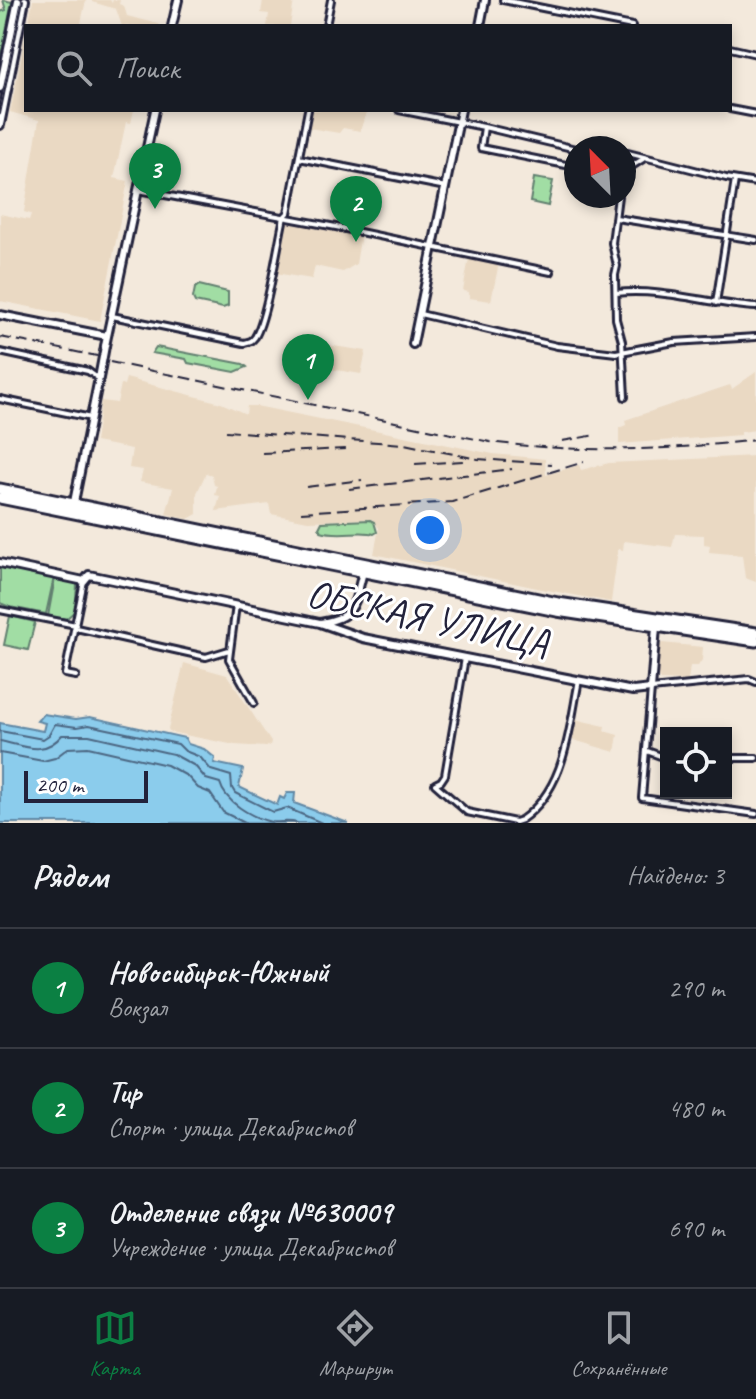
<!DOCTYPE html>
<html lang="ru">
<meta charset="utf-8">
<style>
:root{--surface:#171b24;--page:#242831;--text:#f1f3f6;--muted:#9ea1a6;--line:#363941;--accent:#0b8043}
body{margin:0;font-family:Caveat,sans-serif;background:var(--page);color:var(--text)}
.controls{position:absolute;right:24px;bottom:24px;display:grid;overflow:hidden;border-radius:0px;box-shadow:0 4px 12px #0003}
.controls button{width:72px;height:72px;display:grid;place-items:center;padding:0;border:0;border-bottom:2px solid var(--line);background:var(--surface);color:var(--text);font:40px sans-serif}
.compass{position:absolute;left:564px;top:136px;width:72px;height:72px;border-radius:50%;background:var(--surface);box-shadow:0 4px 12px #0003;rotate:336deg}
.scale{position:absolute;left:24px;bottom:20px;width:124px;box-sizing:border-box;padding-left:8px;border:4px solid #22223b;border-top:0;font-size:22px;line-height:28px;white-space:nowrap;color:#22223b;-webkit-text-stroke:6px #fff;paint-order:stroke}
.you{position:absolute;left:430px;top:530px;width:28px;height:28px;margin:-20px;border:6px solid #fff;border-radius:50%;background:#1a73e8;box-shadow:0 0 0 12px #1a73e833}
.badge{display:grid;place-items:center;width:52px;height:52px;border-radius:50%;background:var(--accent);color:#fff;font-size:26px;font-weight:700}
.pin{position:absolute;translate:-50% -66px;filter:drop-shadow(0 2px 4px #0008)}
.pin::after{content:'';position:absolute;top:42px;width:28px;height:24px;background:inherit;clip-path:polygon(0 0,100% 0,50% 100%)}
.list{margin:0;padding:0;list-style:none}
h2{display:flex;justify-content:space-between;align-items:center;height:104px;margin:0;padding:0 32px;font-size:34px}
h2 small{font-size:26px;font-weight:400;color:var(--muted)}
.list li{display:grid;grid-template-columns:52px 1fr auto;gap:24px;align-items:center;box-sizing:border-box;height:120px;padding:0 32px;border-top:2px solid var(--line)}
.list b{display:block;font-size:30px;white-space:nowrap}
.list p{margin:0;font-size:26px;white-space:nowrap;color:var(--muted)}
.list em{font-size:26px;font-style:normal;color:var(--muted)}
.icon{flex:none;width:44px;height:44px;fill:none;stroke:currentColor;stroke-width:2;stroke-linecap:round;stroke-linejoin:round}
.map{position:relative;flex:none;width:756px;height:823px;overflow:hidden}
.search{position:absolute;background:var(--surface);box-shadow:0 4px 12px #0003;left:24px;right:24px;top:24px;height:88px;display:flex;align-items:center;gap:20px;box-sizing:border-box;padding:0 28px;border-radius:0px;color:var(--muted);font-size:30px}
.sheet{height:464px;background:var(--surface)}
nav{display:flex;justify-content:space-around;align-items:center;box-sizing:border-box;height:112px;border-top:2px solid var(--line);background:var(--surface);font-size:22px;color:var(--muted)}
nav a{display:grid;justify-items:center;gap:4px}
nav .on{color:var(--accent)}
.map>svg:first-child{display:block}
.built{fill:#ead9c3}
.green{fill:#a1dda4;stroke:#628070;stroke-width:2}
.water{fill:#8bccec;stroke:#6188a5;stroke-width:2}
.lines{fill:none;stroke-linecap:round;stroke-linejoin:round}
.shore{stroke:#4c6682;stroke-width:2}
.street-casing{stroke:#22223b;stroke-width:10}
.secondary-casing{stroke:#22223b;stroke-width:12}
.highway-casing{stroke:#22223b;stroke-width:15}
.street{stroke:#fff;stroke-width:4}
.secondary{stroke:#fff;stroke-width:6}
.highway{stroke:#fff;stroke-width:9}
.tram{stroke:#22223b;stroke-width:2}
.rail{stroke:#22223b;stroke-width:2;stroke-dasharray:12 6;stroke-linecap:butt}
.secondary-bridge-casing{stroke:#22223b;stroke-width:12;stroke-linecap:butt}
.secondary-bridge{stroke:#fff;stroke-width:6}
.labels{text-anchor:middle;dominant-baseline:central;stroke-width:6;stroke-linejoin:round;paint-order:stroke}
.street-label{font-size:40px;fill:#22223b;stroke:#fff}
</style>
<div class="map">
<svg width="756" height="823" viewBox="0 0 756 823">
<rect width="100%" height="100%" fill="#f3e9dc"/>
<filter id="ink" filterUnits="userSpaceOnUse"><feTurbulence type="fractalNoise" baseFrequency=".0125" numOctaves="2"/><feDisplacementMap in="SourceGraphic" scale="16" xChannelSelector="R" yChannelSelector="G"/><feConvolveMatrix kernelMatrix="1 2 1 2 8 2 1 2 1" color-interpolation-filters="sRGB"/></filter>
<g filter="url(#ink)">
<!-- built -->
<path class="built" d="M 33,0 L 86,0 L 81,23 L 93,26 L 28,26 Z
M 92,0 L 110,0 L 112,3 L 113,0 L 120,0 L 119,4 L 124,6 L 127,16 L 159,24 L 160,26 L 122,26 L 116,9 L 92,2 Z
M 263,0 L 294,0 L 290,26 L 267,26 L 269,14 L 261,13 Z
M 26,35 L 26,110 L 134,110 L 131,123 L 126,122 L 114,178 L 128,181 L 100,321 L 0,301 L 0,214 L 29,220 L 31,214 L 24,212 L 39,120 L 10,112 Z
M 313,110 L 367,110 L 360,131 L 343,128 L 339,133 L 309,128 Z
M 290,222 L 361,234 L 356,264 L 343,272 L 315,266 L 312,279 L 275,273 L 285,223 Z
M 469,258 L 499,263 L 491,301 L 469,298 L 469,292 L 463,291 Z
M 327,345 L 366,351 L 361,374 L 324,368 L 323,362 Z
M 756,372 L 756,430 L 741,432 L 741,435 L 619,444 L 619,428 L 626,425 L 625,420 L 730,385 L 732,389 Z
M 126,378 L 221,403 L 246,414 L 247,406 L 256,406 L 493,454 L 545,459 L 546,475 L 579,465 L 581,470 L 609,463 L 756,456 L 756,582 L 745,578 L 742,555 L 709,552 L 710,545 L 704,544 L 704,535 L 675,534 L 672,547 L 624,541 L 623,550 L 618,549 L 611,602 L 542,589 L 374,554 L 379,528 L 372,519 L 308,521 L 271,514 L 269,504 L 216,511 L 220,496 L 215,495 L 217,486 L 214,485 L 212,475 L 206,473 L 197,493 L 197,514 L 188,519 L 166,514 L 173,488 L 140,482 L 143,470 L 129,468 L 132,449 L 95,442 L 101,401 L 117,403 L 121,384 L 124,385 Z
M 662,643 L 703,647 L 702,660 L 698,666 L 690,666 L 688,681 L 660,680 L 657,676 L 659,646 Z
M 184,663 L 227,675 L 271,742 L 270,745 L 266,747 L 235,745 L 170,732 L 168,729 Z
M 574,719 L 605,726 L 604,731 L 618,735 L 615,752 L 570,739 Z"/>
<!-- green -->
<path class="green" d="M 3,0 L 12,2 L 1,56 L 3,67 L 0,82 L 0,12 L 6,10 Z
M 534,178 L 553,181 L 548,206 L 530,202 Z
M 199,285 L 228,292 L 228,306 L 223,308 L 195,302 L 193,298 L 195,288 Z
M 156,347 L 243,364 L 247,367 L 235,372 L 188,363 L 186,359 L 152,353 Z
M 370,520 L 374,522 L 377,532 L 374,534 C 361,529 340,537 321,531 L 319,528 L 322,522 Z
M 0,567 L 54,577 L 46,614 L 10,607 L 0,603 Z
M 55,578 L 76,582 L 77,585 L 75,611 L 66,619 L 48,616 Z
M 10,616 L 35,622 L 28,650 L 4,645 Z"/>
<!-- water -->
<path class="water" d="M 43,714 L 76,719 L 90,717 L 185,738 L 188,744 L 204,749 L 215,758 L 214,763 L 243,769 L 239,787 L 277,805 L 280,797 L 284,799 L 287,793 L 295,793 L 294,803 L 348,823 L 0,823 L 0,723 L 43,731 L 45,723 L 37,721 Z"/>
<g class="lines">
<!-- shore -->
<path class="shore" d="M 0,731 L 43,739 L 49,735 L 55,724 L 77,727 L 89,725 L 178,744 L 185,751 L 200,757 L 211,770 L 231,776 L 232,788 L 235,793 L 273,812 L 287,808 L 322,823
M 0,741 C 25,746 44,757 62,735 L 89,735 L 173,754 L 195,766 L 206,779 L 220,783 C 225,802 251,817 271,822 C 280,823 287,820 297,823
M 0,753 L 43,761 L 55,758 L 68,748 L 88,747 L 167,765 L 187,776 L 198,788 L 210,793 L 223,812 L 245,823"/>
<defs>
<path id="street" d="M 503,0 L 632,26
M 326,26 L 331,0
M 730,48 L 756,54
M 730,109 L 756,114
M 399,110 L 484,127 L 576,149
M 484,127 L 481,148 L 576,167
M 594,148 L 610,148
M 624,152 L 726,178 L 756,183
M 299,158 L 446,187
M 624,177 L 632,166 L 643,159
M 138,190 L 336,227 L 551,272
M 618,196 L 612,243 L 617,266 L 615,275 L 616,319 L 622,341 L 625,397
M 616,218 L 756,240
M 616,293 C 663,288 709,304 756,307
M 716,303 L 735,180
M 420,314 L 557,346 L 616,353 L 674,342 L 756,337
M 112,316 L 244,343 C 251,341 251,342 255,337 C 267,318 278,243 284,217 L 288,213 L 308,110
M 0,352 L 88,371 L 99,379
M 0,399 L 91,418
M 236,605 L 229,659 L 254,703
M 0,610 L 76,625
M 76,628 L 206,657 L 229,650
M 465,658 L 445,775 L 441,781 L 435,784 L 467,812 L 515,822 L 521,820 C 566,789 569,729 579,680
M 76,676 L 65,674 L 84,581
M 756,682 L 749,679 L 651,689 L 642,798 L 756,814
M 647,751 L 666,758
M 726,758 L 756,758"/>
<path id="secondary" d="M 172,26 L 178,0
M 480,26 L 485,0
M 0,88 L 18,0
M 0,125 L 25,0
M 0,315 L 107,336
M 413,344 L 461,110
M 105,346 L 155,110
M 73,507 L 100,373
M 0,563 L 84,581 L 89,575 L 320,623 L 363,638 L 633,691 L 651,689 L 656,627
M 320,623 C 357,617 354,604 363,572"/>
<path id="highway" d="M 0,489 L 558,603 L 756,633
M 0,498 L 557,611 L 756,641"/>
</defs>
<!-- street casing -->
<use href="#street" class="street-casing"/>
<!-- secondary casing -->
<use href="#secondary" class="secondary-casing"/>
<!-- highway casing -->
<use href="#highway" class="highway-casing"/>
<!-- street -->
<use href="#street" class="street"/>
<!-- secondary -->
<use href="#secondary" class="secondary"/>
<!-- highway -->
<use href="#highway" class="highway"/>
<!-- tram -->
<path class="tram" d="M 0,114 L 23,0"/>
<!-- rail -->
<path class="rail" d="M 0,337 L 97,356
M 110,362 L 490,442 C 579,453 667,451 756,440
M 226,431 L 404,444 L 478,459 L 552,464
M 562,441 L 596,435
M 262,453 L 346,449
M 415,464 L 463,461
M 306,487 L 362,480
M 349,489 L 512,469
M 301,512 L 452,502 L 584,462"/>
<defs>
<path id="secondary-bridge" d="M 100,373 L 105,346"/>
</defs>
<!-- secondary-bridge casing -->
<use href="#secondary-bridge" class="secondary-bridge-casing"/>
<!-- secondary-bridge -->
<use href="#secondary-bridge" class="secondary-bridge"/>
</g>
</g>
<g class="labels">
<!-- street labels -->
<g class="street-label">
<text transform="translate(428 618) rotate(12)">ОБСКАЯ УЛИЦА</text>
</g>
</g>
</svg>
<div class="controls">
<button><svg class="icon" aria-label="locate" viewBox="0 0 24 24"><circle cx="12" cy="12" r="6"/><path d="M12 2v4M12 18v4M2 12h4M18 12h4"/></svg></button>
</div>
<svg class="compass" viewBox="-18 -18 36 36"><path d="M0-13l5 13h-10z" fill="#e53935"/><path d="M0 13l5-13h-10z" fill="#9ea1a6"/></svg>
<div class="scale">200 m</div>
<div class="you"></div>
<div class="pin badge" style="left:308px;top:400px">1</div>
<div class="pin badge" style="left:356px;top:242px">2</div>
<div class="pin badge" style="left:155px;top:209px">3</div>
<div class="search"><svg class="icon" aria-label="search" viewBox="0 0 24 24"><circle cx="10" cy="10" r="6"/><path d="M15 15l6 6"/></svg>Поиск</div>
</div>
<section class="sheet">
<h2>Рядом<small>Найдено: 3</small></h2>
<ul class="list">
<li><span class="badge">1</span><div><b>Новосибирск-Южный</b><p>Вокзал</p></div><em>290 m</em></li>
<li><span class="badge">2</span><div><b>Тир</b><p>Спорт · улица Декабристов</p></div><em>480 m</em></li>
<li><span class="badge">3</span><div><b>Отделение связи №630009</b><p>Учреждение · улица Декабристов</p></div><em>690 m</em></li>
</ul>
</section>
<nav>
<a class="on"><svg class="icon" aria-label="map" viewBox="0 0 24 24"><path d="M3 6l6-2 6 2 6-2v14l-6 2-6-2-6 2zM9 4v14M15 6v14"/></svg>Карта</a>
<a><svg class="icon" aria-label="directions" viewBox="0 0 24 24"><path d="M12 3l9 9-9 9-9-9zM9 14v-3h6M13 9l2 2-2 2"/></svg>Маршрут</a>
<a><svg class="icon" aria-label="saved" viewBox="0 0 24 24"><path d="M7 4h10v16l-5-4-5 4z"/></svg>Сохранённые</a>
</nav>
